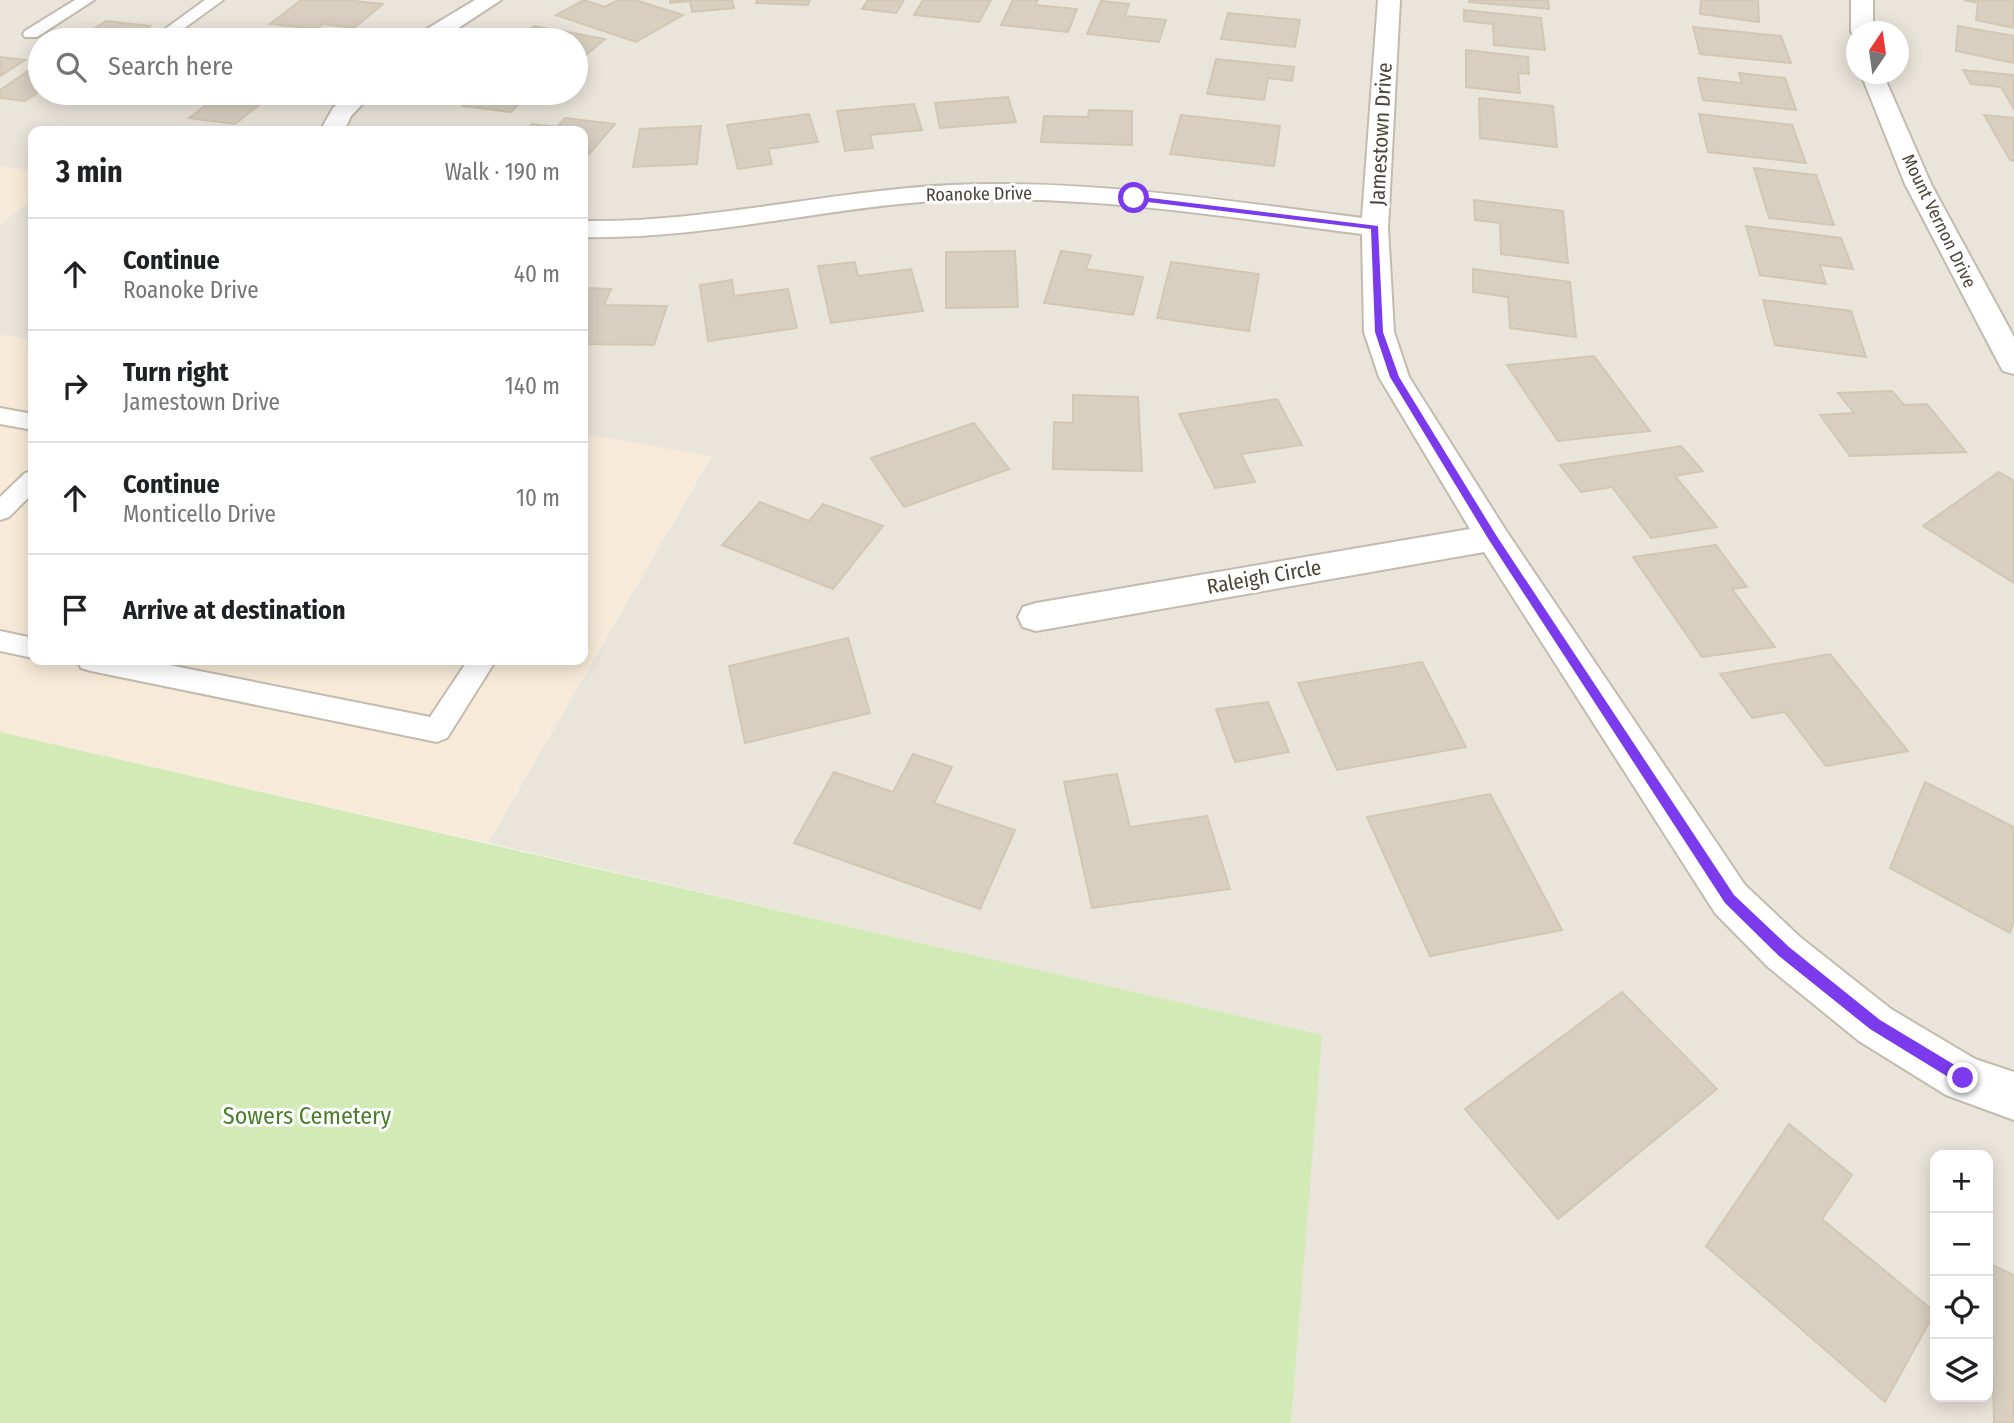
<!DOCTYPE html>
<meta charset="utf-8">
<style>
:root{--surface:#fff;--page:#f6f6f6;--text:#202124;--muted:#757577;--line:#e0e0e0}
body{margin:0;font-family:"Fira Sans Condensed",sans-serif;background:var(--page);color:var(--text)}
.controls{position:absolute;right:21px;bottom:21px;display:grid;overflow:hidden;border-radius:14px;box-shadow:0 4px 18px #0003}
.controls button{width:63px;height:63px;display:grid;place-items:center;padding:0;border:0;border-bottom:2px solid var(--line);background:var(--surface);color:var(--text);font:35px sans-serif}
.compass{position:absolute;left:1846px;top:21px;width:63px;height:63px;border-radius:50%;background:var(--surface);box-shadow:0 4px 18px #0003;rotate:13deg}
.stop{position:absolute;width:21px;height:21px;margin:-16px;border:5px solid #7c3aed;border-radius:50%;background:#fff}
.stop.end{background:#7c3aed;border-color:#fff;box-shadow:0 2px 7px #0008}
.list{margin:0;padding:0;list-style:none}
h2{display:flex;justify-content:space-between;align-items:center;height:91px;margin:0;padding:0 28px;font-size:30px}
h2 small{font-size:23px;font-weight:400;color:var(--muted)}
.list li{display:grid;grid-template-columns:46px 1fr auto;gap:21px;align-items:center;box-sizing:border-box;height:112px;padding:0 28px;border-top:2px solid var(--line)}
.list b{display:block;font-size:26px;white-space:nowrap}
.list p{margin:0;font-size:23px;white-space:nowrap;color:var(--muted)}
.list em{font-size:23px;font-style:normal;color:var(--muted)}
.icon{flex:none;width:38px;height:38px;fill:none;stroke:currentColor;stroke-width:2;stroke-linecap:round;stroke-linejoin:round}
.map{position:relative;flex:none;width:2014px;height:1423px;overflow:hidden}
.search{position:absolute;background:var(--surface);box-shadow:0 4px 18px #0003;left:28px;top:28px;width:560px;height:77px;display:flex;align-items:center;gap:18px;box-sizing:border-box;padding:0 24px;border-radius:38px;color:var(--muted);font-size:26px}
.panel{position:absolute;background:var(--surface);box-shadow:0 4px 18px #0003;left:28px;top:126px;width:560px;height:539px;border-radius:14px}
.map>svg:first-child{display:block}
.residential{fill:#eae5da;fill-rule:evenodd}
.commercial{fill:#f7ead8}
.green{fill:#d2eab5}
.building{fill:#d8cfc1;stroke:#d3c7b4;stroke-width:2}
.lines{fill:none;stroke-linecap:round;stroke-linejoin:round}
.lane-casing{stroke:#c2bbae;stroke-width:4}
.street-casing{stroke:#c2bbae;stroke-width:4}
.lane{fill:#fff;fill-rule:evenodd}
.street{fill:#fff;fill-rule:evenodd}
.route{fill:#7c3aed}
.labels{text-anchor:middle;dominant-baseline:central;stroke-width:6;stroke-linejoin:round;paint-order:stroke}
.far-street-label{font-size:18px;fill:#4b4439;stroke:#fff}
.street-label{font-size:21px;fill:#4b4439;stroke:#fff}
.near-park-label{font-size:24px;fill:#4a7f2a;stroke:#fff}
</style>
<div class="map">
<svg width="2014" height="1423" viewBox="0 0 2014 1423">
<rect width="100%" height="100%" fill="#f6f3ec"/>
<!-- residential -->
<path class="residential" d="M 0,0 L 2014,0 L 2014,1423 L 1291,1423 L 1321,1035 L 488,843 L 711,457 L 583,434 L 583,131 L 33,131 L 33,171 L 0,166 ZM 1856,32 L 1898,32 L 1898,74 L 1856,74 ZM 40,40 L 576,40 L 576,93 L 40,93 ZM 1935,1155 L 1988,1155 L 1988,1397 L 1935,1397 Z
M 33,200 L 33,340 L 0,335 L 0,224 Z"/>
<!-- commercial -->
<path class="commercial" d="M 0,166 L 33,171 L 33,200 L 0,224 Z
M 0,335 L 33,340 L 33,660 L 583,660 L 583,434 L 711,456 L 488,843 L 0,732 Z"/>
<!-- green -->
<path class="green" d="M 0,732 L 1322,1035 L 1291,1423 L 0,1423 Z"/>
<!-- building -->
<path class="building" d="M 301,0 L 345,0 L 383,4 L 354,28 L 323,24 L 317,29 L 270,24 Z
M 584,0 L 605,7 L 618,0 L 635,0 L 683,15 L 636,42 L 556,15 Z
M 670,0 L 732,0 L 734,8 L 692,12 L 690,1 L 670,3 Z
M 757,0 L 810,0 L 808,5 L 756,3 Z
M 868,0 L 904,0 L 896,13 L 862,9 Z
M 923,0 L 991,0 L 979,22 L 914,15 Z
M 1013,0 L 1038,0 L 1035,5 L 1077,9 L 1068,32 L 1001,25 Z
M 1469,0 L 1548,0 L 1549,9 L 1469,2 Z
M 1701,0 L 1758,0 L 1759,22 L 1700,14 Z
M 1964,0 L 2014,0 L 2014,28 L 1976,20 L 1978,3 Z
M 1101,1 L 1129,4 L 1125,16 L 1166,20 L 1159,42 L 1087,34 Z
M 1464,10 L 1541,18 L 1545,50 L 1494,45 L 1493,24 L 1464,21 Z
M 1228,13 L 1300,20 L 1295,47 L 1221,39 Z
M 106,21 L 150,26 L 129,40 L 76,40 Z
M 534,26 L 605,39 L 581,59 L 576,59 L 576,40 L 516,40 Z
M 1958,26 L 2014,36 L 2014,63 L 1956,51 Z
M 1693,27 L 1781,36 L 1791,63 L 1700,54 Z
M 1466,50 L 1528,57 L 1529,74 L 1518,73 L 1520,93 L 1466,87 Z
M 0,57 L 25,60 L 0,76 Z
M 1216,59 L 1294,67 L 1292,81 L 1268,78 L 1264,100 L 1207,94 Z
M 40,63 L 40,91 L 25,101 L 0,98 L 0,90 Z
M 1963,70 L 2014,75 L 2014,109 L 2001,87 L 1971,84 Z
M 1739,73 L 1785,78 L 1796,110 L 1703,100 L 1698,78 L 1742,83 Z
M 222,93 L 274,93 L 235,124 L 189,118 Z
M 477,93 L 530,93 L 511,112 L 463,106 Z
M 1008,97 L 1016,122 L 940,128 L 935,103 Z
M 1479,98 L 1553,106 L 1557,147 L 1480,138 Z
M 914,104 L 922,130 L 870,135 L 873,148 L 845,151 L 837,111 Z
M 1089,110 L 1132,111 L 1132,145 L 1041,142 L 1044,116 L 1088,117 Z
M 809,114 L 818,142 L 768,149 L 772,164 L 738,169 L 727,125 Z
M 1699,114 L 1792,125 L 1806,163 L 1708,152 Z
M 1181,115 L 1280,126 L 1274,166 L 1170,154 Z
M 1984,115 L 2014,118 L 2014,161 L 2010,160 Z
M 565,118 L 615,124 L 583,161 L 583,131 L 526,131 L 532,124 L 557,127 Z
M 701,126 L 697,164 L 633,167 L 640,129 Z
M 1754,168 L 1816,175 L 1834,225 L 1769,218 Z
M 1474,200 L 1563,211 L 1568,263 L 1501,254 L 1500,223 L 1475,220 Z
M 1746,226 L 1841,238 L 1853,269 L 1820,265 L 1826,284 L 1760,275 Z
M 1015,251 L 1018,307 L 946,308 L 946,252 Z
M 1061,251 L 1091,255 L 1086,269 L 1143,277 L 1133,315 L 1044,303 Z
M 855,262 L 858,276 L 911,269 L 923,311 L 831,323 L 818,266 Z
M 1171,262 L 1259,274 L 1249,331 L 1157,318 Z
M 1473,269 L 1570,282 L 1576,337 L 1510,328 L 1508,297 L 1473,292 Z
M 732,280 L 734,296 L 788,289 L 797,328 L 708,341 L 700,285 Z
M 583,288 L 611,289 L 604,305 L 667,306 L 654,345 L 583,344 Z
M 1763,300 L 1851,311 L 1866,357 L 1775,345 Z
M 1594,356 L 1650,431 L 1558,441 L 1507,365 Z
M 1892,391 L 1904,405 L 1927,404 L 1966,452 L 1850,456 L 1820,415 L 1854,413 L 1838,393 Z
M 1073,395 L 1138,397 L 1142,471 L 1053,469 L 1054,422 L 1073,423 Z
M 1277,399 L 1302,445 L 1241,454 L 1255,482 L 1215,488 L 1179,414 Z
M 974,423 L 1009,469 L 904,507 L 871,458 Z
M 1681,446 L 1703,471 L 1675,476 L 1717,527 L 1651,538 L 1612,487 L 1581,492 L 1560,465 Z
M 1999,472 L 2014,481 L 2014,583 L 1923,526 Z
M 760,502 L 809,521 L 823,504 L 883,526 L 833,589 L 722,545 Z
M 1716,545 L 1747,587 L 1732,589 L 1775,647 L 1702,657 L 1633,557 Z
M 848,638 L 870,713 L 745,743 L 729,666 Z
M 1830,654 L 1908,751 L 1826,766 L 1785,712 L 1752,718 L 1720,674 Z
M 1422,662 L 1466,747 L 1337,770 L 1298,683 Z
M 1268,702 L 1289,752 L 1235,762 L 1216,709 Z
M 913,754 L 952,767 L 934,803 L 1015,830 L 980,909 L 794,843 L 834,772 L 893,792 Z
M 1117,774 L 1130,827 L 1207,816 L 1230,889 L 1092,908 L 1064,782 Z
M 1925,782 L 2014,827 L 2014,920 L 2010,933 L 1890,868 Z
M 1490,794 L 1562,930 L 1430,956 L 1367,817 Z
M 1622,992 L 1717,1089 L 1558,1219 L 1465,1109 Z
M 1789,1124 L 1852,1175 L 1822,1219 L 1935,1312 L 1885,1402 L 1706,1246 Z
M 1990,1264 L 2014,1275 L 2014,1423 L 1994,1423 Z"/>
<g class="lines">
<defs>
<path id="lane" d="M 75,0 L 94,0 L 37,37 L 25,37 L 23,34 L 25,31 Z
M 205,0 L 223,0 L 168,40 L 150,40 Z
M 0,408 L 33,414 L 33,430 L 0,424 Z
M 33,471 L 33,493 L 9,517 L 0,520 L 0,497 L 25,473 Z
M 0,631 L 33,638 L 33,658 L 0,651 Z
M 77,660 L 144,660 L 430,717 L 468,660 L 496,660 L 447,738 L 437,742 L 91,671 L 81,668 Z"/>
<path id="street" d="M 475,0 L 501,0 L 440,40 L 414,40 L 417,35 Z
M 1378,0 L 1400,0 L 1388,228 L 1394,332 L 1409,377 L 1505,529 L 1745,885 L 1800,937 L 1891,1009 L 1975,1059 L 2014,1072 L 2014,1120 L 1946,1095 L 1859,1041 L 1768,967 L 1715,913 L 1484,552 L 1036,631 L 1023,627 L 1018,617 L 1023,607 L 1036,603 L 1470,529 L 1379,377 L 1364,332 L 1362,234 C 1226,217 1088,194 951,200 C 827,206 707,240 583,237 L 583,221 C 707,223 828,191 951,185 C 1089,179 1227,201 1362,218 Z
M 1851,0 L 1873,0 L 1873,32 L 1856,32 L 1856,37 L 1851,32 Z
M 1861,74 L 1883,74 L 1931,184 L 2014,337 L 2014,374 L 2003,371 L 1999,364 L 1905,184 Z
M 348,93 L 373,93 L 351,116 L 344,131 L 320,131 L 333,108 Z"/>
</defs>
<!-- lane casing -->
<use href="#lane" class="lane-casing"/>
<!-- street casing -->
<use href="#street" class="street-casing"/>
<!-- lane -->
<use href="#lane" class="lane"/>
<!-- street -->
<use href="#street" class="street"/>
</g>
<!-- route -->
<path class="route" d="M 1134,196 L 1378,226 L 1383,332 L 1399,377 L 1496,535 L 1734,895 L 1789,947 L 1880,1020 L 1968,1073 L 1968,1083 L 1958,1083 L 1870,1029 L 1779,956 L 1725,903 L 1489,540 L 1390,377 L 1375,332 L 1371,229 L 1131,200 Z"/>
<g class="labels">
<!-- far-street labels -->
<g class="far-street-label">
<text transform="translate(979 194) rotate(-1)">Roanoke Drive</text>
<text transform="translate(1939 221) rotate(64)">Mount Vernon Drive</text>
</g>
<!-- street labels -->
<g class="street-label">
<text transform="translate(1381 134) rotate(-87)">Jamestown Drive</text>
<text transform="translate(1264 577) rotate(-10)">Raleigh Circle</text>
</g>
<!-- near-park labels -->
<g class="near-park-label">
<text x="307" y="1116">Sowers Cemetery</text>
</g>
</g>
</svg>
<div class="controls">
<button>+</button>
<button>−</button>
<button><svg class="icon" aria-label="locate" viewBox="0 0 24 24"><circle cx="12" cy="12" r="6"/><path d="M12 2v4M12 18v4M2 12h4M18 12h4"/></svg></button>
<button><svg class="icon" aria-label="layers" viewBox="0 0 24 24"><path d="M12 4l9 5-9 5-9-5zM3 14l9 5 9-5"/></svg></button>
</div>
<svg class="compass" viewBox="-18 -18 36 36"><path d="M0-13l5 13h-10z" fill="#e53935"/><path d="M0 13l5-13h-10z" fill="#757577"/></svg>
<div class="stop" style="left:1134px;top:198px"></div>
<div class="stop end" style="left:1963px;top:1078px"></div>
<div class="search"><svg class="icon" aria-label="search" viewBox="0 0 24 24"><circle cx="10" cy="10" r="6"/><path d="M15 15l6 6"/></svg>Search here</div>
<section class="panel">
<h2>3 min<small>Walk · 190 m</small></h2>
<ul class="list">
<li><svg class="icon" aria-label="ahead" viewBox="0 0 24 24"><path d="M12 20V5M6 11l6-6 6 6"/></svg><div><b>Continue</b><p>Roanoke Drive</p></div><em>40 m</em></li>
<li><svg class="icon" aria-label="right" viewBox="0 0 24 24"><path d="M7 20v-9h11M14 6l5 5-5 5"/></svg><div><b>Turn right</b><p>Jamestown Drive</p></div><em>140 m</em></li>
<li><svg class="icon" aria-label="ahead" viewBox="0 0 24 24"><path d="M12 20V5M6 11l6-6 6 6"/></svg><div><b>Continue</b><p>Monticello Drive</p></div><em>10 m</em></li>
<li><svg class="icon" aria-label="arrive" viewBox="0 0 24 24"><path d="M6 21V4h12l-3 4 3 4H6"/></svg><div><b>Arrive at destination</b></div></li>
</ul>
</section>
</div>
